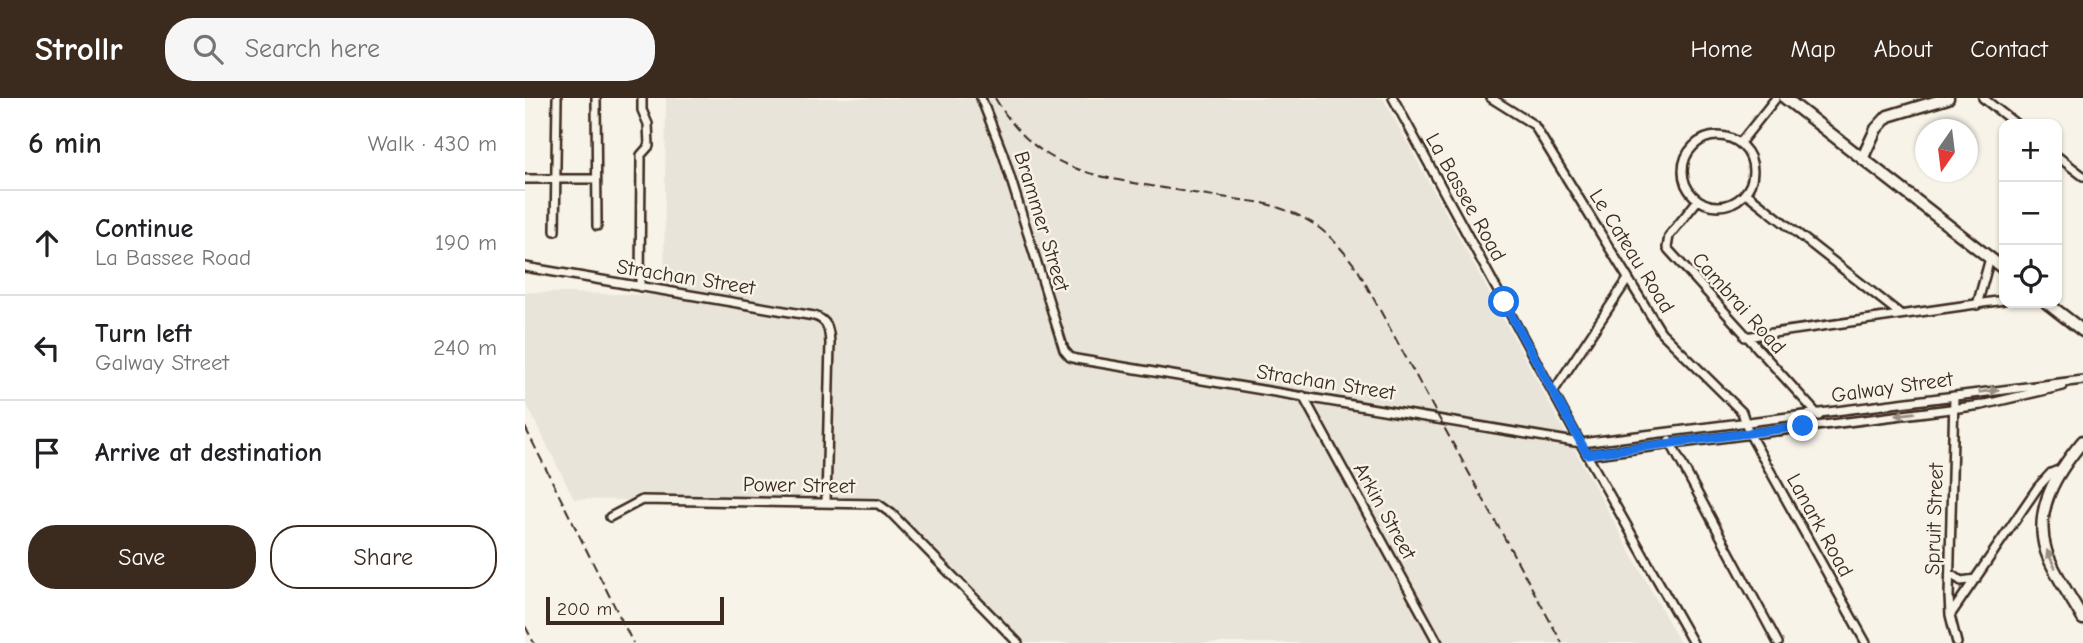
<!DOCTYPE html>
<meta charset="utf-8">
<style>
:root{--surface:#fff;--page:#f6f6f6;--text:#202124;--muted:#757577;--line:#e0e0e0;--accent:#3b2a1e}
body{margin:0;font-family:"Comic Neue",sans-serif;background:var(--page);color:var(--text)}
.controls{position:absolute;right:21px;top:21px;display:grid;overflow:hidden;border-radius:14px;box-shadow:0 2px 5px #0004}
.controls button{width:63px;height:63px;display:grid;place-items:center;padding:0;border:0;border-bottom:2px solid var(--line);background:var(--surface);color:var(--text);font:35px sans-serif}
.compass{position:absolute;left:1390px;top:21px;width:63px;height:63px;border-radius:50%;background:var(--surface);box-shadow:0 2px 5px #0004;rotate:194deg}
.scale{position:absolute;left:21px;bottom:18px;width:178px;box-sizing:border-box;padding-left:7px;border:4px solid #3b2a1e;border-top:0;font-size:19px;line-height:24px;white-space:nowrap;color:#3b2a1e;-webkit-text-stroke:5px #f7f3e8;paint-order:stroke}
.stop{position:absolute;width:21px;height:21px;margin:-16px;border:5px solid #1a73e8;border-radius:50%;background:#fff}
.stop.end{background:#1a73e8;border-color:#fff;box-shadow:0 2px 7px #0008}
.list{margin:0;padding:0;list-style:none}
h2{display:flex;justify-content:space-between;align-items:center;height:91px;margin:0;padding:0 28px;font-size:30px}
h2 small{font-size:23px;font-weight:400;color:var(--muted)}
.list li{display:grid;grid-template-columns:46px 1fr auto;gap:21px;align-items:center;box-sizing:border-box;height:105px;padding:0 28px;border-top:2px solid var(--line)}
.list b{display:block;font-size:26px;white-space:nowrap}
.list p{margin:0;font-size:23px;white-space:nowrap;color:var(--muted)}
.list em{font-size:23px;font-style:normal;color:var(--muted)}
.actions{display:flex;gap:14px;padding:21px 28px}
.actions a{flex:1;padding:16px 0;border:2px solid var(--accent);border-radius:28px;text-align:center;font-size:24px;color:var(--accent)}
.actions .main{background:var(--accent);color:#fff}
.icon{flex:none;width:38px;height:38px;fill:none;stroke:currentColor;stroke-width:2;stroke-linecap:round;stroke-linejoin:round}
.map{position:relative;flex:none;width:1558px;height:545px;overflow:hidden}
header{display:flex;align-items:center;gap:42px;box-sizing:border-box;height:98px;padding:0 35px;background:var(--accent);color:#fff}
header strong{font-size:33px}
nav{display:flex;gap:38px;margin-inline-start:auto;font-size:24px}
.search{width:490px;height:63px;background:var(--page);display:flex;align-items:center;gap:18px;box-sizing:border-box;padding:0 24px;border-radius:28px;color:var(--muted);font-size:26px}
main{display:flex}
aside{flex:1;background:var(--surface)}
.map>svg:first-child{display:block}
.built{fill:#e9e4d9}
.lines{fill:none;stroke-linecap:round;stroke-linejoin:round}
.minor-casing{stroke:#3b2a1e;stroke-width:12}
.secondary-casing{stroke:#3b2a1e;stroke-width:15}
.minor{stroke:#f7f3e8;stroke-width:7}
.secondary{stroke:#f7f3e8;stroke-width:10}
.rail{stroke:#3b2a1e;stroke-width:2;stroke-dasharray:10 5;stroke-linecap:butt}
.oneway{fill:#998e83}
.route{stroke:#1a73e8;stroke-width:9}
.labels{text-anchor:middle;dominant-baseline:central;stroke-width:5;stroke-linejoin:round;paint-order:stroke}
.street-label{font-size:21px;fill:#3b2a1e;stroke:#f7f3e8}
</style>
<header>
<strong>Strollr</strong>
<div class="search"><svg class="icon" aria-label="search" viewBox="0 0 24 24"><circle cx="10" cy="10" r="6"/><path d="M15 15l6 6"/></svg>Search here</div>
<nav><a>Home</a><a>Map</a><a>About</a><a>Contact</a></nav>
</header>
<main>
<aside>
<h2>6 min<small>Walk · 430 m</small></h2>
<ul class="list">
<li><svg class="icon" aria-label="ahead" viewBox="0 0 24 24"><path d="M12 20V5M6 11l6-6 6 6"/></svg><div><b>Continue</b><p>La Bassee Road</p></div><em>190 m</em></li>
<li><svg class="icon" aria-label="left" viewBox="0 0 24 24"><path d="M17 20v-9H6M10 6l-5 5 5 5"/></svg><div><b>Turn left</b><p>Galway Street</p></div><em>240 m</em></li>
<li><svg class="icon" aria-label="arrive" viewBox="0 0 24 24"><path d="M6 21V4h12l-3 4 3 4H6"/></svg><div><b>Arrive at destination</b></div></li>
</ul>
<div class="actions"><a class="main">Save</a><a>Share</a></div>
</aside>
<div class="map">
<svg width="1558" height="545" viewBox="0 0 1558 545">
<rect width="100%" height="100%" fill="#f7f3e8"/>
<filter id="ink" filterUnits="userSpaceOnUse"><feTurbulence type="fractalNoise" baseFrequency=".0143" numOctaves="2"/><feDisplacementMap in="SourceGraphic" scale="14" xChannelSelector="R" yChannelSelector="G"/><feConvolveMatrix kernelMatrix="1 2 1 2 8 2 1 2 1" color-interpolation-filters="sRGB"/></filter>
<g filter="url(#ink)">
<!-- built -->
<path class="built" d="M 141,0 L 858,0 L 1155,545 L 494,545 L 353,407 L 49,401 L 0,303 L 0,194 L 134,197 L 139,184 Z"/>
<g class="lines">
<defs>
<path id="minor" d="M 71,0 L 72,128
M 456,0 L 478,56 L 539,252 L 545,259 L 551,261 L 1056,345 L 1558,282
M 868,0 L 1062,357 L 1168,545
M 966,0 L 1009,27 L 1136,234 L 1217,314 L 1224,335 L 1341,545
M 1458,0 L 1491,26
M1158 73a35 35 0 1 1 70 0a35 35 0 1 1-70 0Z
M 1215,45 L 1251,0
M 1532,58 L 1558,78
M 0,81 L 71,81
M 1221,95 L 1374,215
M 1173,102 L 1144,138 L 1142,150 L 1294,318
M 30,133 L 32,0
M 0,169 L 289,218 C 303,222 304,231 305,245 L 301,404
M 115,189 L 116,63 L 116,57 L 124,48 L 123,26 L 117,12 L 117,0
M 1452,207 L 1465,160
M 1220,239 L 1479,202
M 1028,294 L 1103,181
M 778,298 L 913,545
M 1429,298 L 1424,499 L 1425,517 L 1432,545
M 1144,342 L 1253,545
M 1062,357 L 1457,307 L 1538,288
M 85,419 L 117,402 L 353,406 L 367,416 L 493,545
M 1425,475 L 1436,483 L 1451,481
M 1426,516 L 1513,389 L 1526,375 L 1538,370"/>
<path id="secondary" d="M 1260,0 L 1479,171
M 1338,59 L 1351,31 L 1363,18 L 1423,0
M 1522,205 L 1558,233
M 1558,343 C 1532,374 1508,411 1521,453 C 1529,476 1546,499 1558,521"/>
</defs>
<!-- minor casing -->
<use href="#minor" class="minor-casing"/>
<!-- secondary casing -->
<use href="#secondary" class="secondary-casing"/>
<!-- minor -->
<use href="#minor" class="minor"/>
<!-- secondary -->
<use href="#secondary" class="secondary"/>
<!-- rail -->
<path class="rail" d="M 470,0 C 510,68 560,77 632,89 C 667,95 703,100 738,105 C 786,118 804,133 833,172 L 1037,545
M 0,329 L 108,545
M 0,528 L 9,545"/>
</g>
<!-- one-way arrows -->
<defs><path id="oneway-solid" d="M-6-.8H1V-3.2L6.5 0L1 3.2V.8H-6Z" transform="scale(1.75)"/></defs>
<g class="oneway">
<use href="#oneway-solid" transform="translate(1464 293) rotate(-8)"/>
<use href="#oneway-solid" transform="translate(1380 316) rotate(173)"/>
<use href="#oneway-solid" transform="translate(1526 461) rotate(-115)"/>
</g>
</g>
<g class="lines" filter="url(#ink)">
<!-- route -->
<path class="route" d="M 979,204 L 1062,356 L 1278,328"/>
</g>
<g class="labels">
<!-- street labels -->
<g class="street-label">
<text transform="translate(941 99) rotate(61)">La Bassee Road</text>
<text transform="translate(517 123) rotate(73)">Brammer Street</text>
<text transform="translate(1107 153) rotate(58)">Le Cateau Road</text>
<text transform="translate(161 179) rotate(9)">Strachan Street</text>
<text transform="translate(1214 205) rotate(48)">Cambrai Road</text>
<text transform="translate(801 284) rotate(9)">Strachan Street</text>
<text transform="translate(1367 289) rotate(-8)">Galway Street</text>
<text transform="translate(274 387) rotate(1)">Power Street</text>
<text transform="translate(860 413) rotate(61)">Arkin Street</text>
<text transform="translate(1409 421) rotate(-88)">Spruit Street</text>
<text transform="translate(1295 427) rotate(61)">Lanark Road</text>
</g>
</g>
</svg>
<div class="controls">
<button>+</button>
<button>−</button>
<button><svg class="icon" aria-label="locate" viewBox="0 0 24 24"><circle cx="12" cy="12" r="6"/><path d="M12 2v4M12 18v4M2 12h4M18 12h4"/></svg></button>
</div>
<svg class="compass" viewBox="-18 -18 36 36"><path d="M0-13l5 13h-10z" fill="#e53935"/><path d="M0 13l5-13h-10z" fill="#757577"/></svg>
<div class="scale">200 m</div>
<div class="stop" style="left:979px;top:204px"></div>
<div class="stop end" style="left:1278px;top:328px"></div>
</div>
</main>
